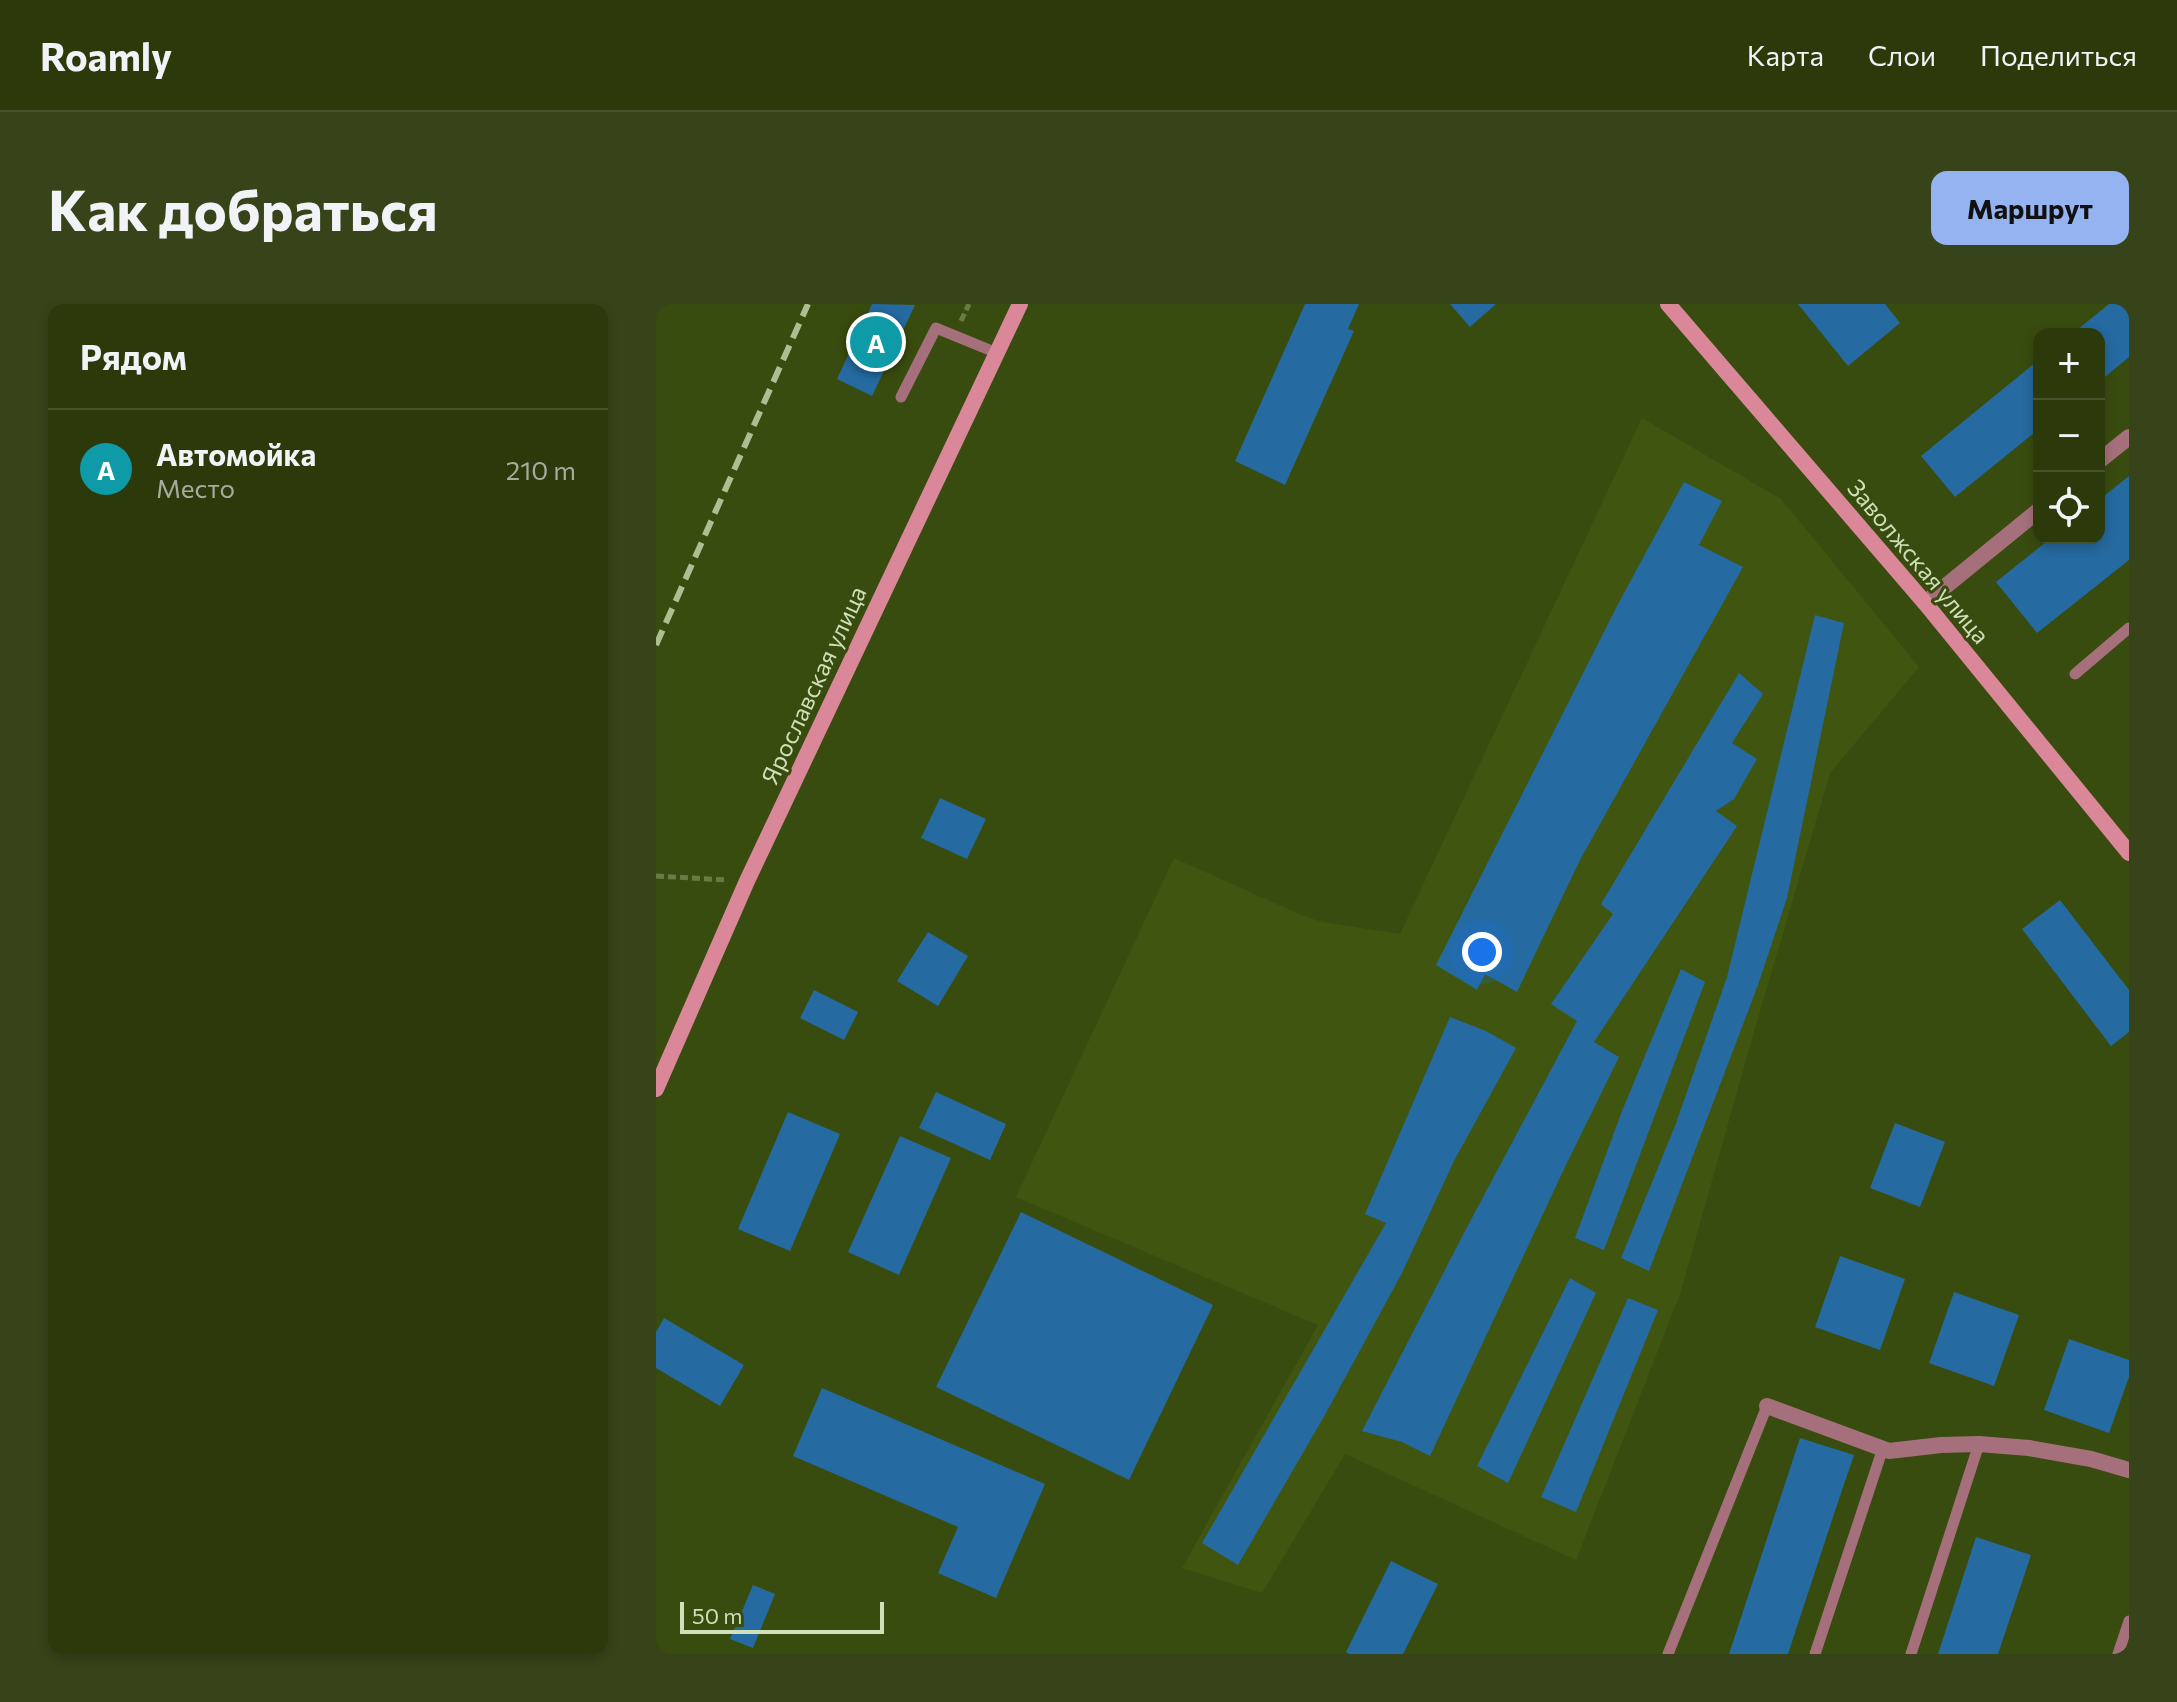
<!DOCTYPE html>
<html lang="ru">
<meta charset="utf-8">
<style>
:root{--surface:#2b390b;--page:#374419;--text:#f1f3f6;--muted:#a6ac9d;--line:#47532c;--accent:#95b2f1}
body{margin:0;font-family:Commissioner,sans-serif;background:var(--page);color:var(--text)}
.controls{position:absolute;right:24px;top:24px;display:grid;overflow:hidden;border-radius:16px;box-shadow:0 4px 12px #0003}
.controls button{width:72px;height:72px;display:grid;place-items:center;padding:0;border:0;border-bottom:2px solid var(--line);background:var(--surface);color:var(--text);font:40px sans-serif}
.scale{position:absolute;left:24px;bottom:20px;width:204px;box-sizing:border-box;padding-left:8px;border:4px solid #cfdfb8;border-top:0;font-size:22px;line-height:28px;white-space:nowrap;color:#cfdfb8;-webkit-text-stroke:6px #394c0f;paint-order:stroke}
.you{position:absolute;left:826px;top:648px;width:28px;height:28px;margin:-20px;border:6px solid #fff;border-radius:50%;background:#1a73e8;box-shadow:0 0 0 12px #1a73e833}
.badge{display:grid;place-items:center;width:52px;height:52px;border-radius:50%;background:var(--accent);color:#fff;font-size:26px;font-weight:700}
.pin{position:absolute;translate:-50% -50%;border:4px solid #fff;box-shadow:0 2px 8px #0006}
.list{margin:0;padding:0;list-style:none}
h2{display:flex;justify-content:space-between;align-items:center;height:104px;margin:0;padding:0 32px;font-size:34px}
h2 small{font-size:26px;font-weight:400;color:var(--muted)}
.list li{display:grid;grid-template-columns:52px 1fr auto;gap:24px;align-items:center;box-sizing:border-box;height:120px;padding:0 32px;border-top:2px solid var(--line)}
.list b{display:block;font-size:30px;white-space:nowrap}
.list p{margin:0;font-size:26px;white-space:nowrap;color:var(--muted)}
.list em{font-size:26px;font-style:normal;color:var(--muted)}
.icon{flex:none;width:44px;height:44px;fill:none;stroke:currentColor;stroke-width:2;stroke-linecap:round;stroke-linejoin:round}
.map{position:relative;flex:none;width:1473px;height:1350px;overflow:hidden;border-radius:16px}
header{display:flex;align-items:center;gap:48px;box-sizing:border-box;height:112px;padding:0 40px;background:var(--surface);border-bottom:2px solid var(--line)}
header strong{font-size:38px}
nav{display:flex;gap:44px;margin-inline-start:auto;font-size:28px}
.intro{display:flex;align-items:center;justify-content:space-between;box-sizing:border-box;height:192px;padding:0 48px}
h1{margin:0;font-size:56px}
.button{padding:20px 36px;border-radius:16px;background:var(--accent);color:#111;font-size:28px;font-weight:700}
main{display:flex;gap:48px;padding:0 48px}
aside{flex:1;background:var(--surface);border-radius:16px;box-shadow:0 4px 12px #0003}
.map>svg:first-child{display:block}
.built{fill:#405610}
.building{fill:#256aa0}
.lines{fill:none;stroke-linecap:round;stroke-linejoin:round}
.path{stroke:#697b45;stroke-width:5;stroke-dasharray:8 4;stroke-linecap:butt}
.service{stroke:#a5707b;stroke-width:11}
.minor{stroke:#a5707b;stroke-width:16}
.secondary{stroke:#d98799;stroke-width:16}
.rail{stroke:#adbe92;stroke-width:6;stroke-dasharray:16 8;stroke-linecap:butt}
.labels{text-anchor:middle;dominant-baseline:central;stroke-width:6;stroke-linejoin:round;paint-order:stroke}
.street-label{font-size:24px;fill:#cfdfb8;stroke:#394c0f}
</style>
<header>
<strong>Roamly</strong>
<nav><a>Карта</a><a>Слои</a><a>Поделиться</a></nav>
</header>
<div class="intro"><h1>Как добраться</h1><a class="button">Маршрут</a></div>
<main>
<aside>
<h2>Рядом<small></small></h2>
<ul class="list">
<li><span class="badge" style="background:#0f9aa8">A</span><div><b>Автомойка</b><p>Место</p></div><em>210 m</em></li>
</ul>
</aside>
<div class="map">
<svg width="1473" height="1350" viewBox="0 0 1473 1350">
<rect width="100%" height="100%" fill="#394c0f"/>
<!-- built -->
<path class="built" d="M 986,114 L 1125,195 L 1263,363 L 1174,469 L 1097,731 L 1024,990 L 920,1256 L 689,1150 L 606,1289 L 526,1264 L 662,1021 L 360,893 L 518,554 L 645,611 L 666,618 L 744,630 Z"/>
<!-- building -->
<path class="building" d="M 216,0 L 259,1 L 216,92 L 181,75 Z
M 649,0 L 703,0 L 692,25 L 698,27 L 629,181 L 579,157 Z
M 794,0 L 840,0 L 814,23 Z
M 1142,0 L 1229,0 L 1244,19 L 1192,62 Z
M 1453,0 L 1473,0 L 1473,53 L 1443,78 L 1443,30 L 1416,30 Z
M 1380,58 L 1383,61 L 1383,125 L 1299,193 L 1265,152 Z
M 1473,172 L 1473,256 L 1381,329 L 1340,278 L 1395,234 L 1443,234 L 1443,196 Z
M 1028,178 L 1066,197 L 1043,241 L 1087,263 L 924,556 L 861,688 L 829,670 L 821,686 L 780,661 L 961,302 Z
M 1159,311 L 1188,319 L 1131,594 L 1102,681 L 993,967 L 965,954 L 1019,822 L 1071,673 Z
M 1083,369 L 1107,390 L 1076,439 L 1101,455 L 1078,495 L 1060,507 L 1081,522 L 938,738 L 963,753 L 908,865 L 774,1152 L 746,1138 L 706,1127 L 810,925 L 921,717 L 895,700 L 957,610 L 945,600 Z
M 284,494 L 330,515 L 311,555 L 265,534 Z
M 1404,596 L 1473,686 L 1473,728 L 1455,742 L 1366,625 Z
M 272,628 L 312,652 L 282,702 L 241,677 Z
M 1025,665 L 1049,678 L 948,946 L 919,934 L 966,807 Z
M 158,686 L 202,708 L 188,736 L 144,714 Z
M 794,713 L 830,727 L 860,744 L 798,857 L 746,969 L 670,1109 L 582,1261 L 546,1239 L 730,919 L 709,910 Z
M 280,788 L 350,820 L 334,856 L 263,824 Z
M 132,808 L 184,830 L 134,947 L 82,925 Z
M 1239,819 L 1289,838 L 1264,903 L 1214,884 Z
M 244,832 L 295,854 L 243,971 L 192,948 Z
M 365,908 L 557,1001 L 473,1176 L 280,1083 Z
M 1184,952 L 1249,975 L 1224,1046 L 1159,1023 Z
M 914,974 L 940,989 L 852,1179 L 821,1162 Z
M 1298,988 L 1363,1011 L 1338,1082 L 1273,1059 Z
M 972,994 L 1002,1006 L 920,1208 L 885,1193 Z
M 8,1014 L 88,1061 L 64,1102 L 0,1064 L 0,1028 Z
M 1413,1035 L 1473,1056 L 1473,1073 L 1453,1129 L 1388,1106 Z
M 166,1084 L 389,1180 L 340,1294 L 282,1269 L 302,1223 L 137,1152 Z
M 1144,1134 L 1198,1151 L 1179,1207 L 1132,1350 L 1073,1350 Z
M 1320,1233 L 1375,1251 L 1342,1350 L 1282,1350 Z
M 735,1257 L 782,1280 L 747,1350 L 693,1350 L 690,1348 Z
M 97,1281 L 119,1290 L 97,1344 L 74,1335 Z"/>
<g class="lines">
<!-- path -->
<path class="path" d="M 305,17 L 313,0
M 0,572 L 71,576"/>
<!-- service -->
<path class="service" d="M 245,93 L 280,24 L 341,49
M 1419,370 L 1473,324
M 1012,1350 L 1111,1102
M 1159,1350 L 1227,1144
M 1255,1350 L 1323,1140
M 1462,1350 L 1473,1317"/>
<!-- minor -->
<path class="minor" d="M 1443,157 L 1473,133
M 1269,299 L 1383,206
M 1111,1102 L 1233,1147 L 1285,1141 L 1323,1140 L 1373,1144 L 1435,1155 L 1473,1166"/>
<!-- secondary -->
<path class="secondary" d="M 1012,0 L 1269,299 L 1473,549
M 0,785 L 91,577 L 364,0"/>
<!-- rail -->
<path class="rail" d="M 0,341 L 152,0"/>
</g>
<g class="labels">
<!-- street labels -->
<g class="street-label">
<text transform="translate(1263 257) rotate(50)">Заволжская улица</text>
<text transform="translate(157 381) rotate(-65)">Ярославская улица</text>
</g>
</g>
</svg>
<div class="controls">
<button>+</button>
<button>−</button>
<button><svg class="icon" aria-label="locate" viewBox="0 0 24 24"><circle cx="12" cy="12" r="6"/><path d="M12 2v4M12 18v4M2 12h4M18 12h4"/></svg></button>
</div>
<div class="scale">50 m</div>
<div class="you"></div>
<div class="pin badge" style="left:220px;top:38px;background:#0f9aa8">A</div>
</div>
</main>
